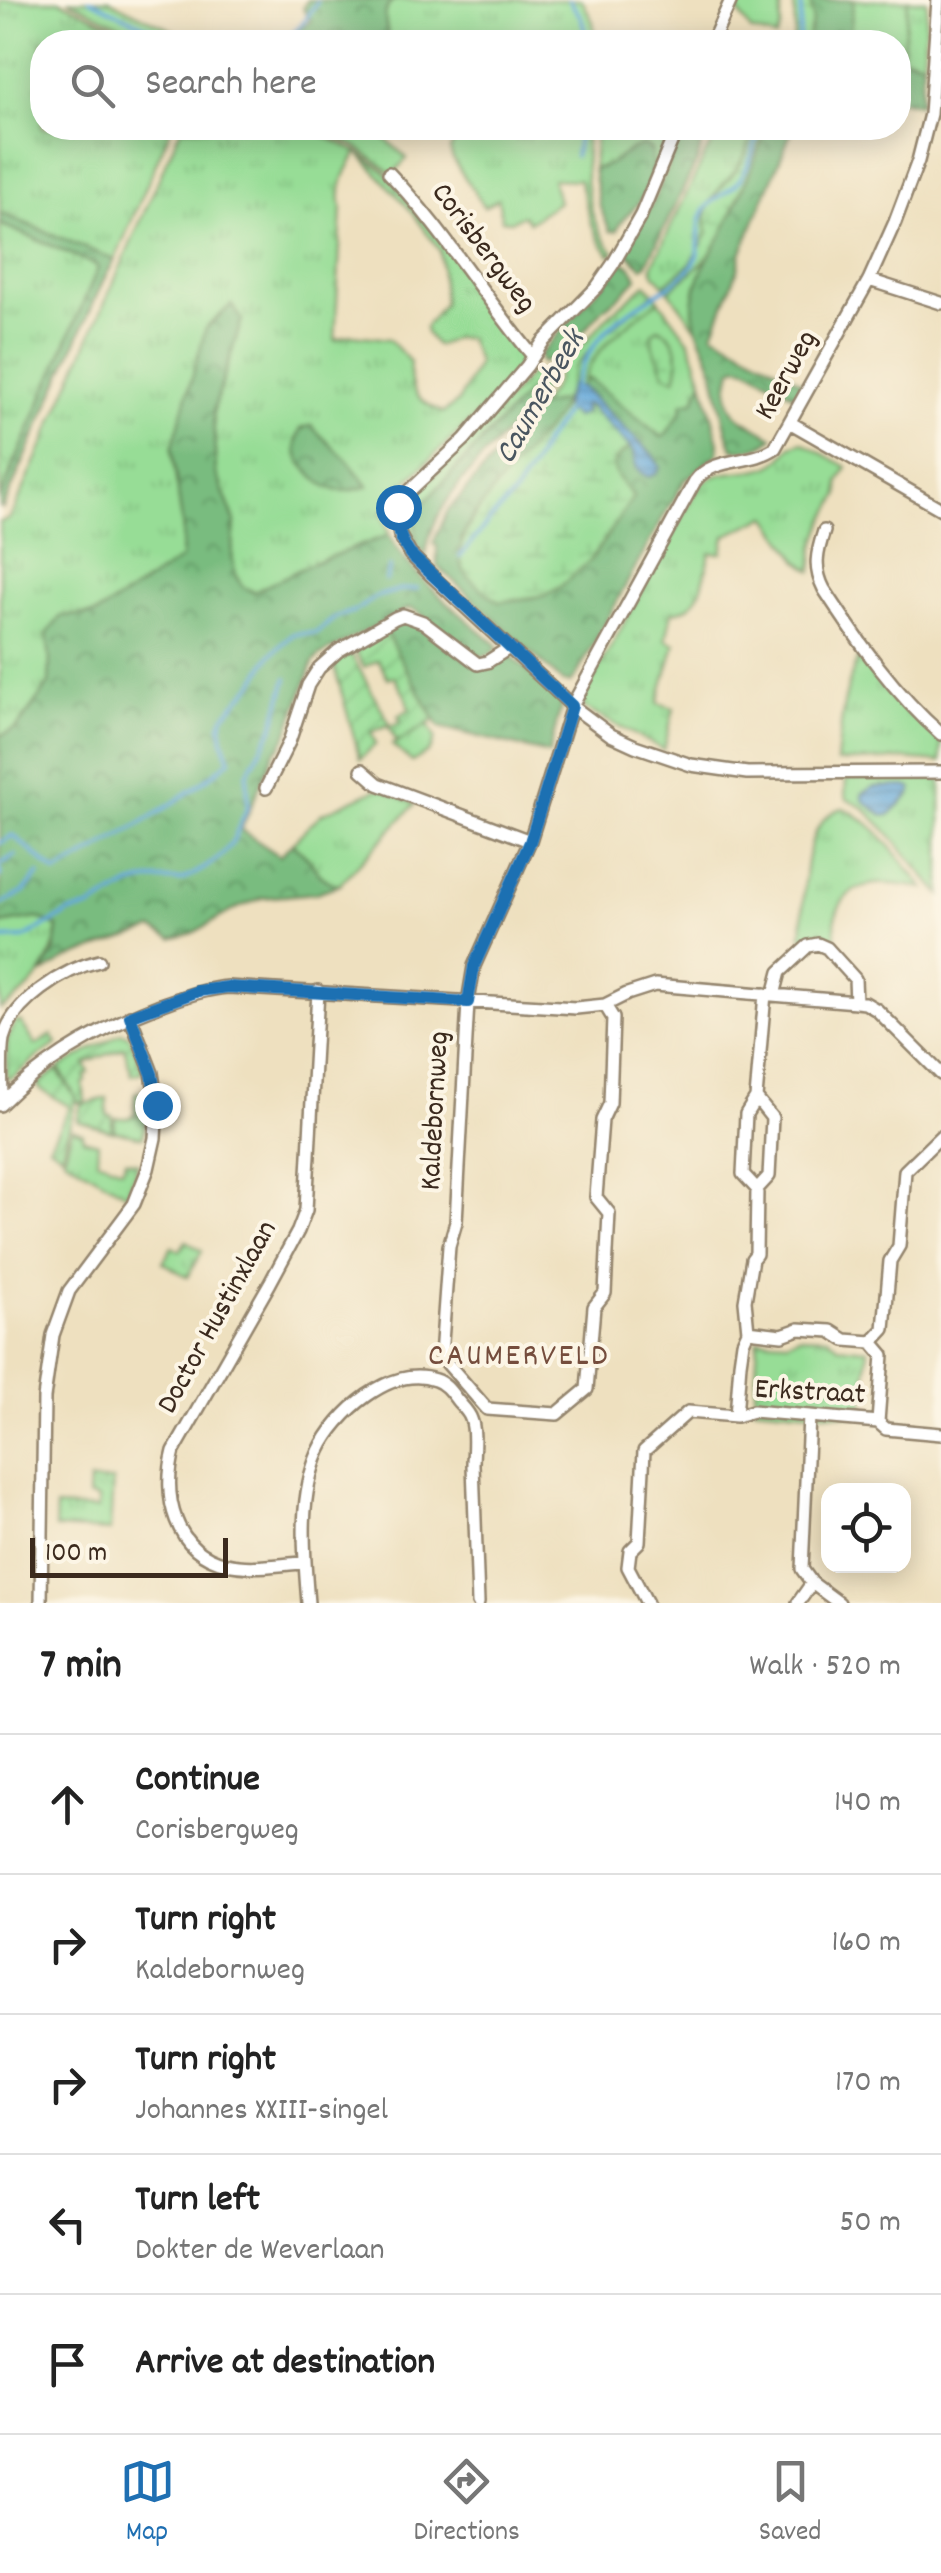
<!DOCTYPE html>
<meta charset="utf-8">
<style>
:root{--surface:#fff;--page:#f6f6f6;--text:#222;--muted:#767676;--line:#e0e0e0;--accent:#1f6fb2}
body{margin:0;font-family:Dekko,sans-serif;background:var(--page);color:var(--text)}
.controls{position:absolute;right:30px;bottom:30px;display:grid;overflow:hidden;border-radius:20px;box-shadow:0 5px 25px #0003}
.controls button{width:90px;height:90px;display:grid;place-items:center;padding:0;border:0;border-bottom:2px solid var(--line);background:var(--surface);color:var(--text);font:50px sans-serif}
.scale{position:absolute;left:30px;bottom:25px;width:198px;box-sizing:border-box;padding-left:10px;border:5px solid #3b2a1e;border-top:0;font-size:28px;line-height:35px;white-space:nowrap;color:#3b2a1e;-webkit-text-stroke:8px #fcf5e5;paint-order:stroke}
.stop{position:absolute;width:30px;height:30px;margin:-22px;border:8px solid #1f6fb2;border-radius:50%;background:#fff}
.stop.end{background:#1f6fb2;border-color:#fff;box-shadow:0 2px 10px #0008}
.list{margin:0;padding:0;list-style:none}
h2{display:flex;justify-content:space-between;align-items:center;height:130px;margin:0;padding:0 40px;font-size:42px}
h2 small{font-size:32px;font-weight:400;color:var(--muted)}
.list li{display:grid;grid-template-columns:65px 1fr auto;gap:30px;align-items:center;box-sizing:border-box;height:140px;padding:0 40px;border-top:2px solid var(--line)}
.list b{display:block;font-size:38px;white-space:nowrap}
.list p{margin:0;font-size:32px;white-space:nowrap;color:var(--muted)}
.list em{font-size:32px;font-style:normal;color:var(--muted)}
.icon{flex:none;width:55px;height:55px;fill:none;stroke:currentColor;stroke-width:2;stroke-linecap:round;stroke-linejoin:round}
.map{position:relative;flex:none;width:941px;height:1603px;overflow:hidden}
.search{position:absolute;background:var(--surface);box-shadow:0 5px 25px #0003;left:30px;right:30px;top:30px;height:110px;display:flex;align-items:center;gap:25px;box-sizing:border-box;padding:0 35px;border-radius:40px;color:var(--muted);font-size:38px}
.sheet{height:830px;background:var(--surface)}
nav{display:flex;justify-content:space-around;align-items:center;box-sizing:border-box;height:140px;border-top:2px solid var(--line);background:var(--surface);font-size:28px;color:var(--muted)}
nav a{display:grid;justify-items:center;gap:5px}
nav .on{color:var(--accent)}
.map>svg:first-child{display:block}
.grass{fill:url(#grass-tufts);stroke:#69845a;stroke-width:2.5;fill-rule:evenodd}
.forest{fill:url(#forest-crowns);stroke:#5a734e;stroke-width:2.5}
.wetland{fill:url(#wetland-marsh);stroke:#69845a;stroke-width:2.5}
.garden{fill:url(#garden-furrows);stroke:#69845a;stroke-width:2.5}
.pitch{fill:#97dd96;stroke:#69845a;stroke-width:2.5}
.water{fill:url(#water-rules);stroke:#506a7c;stroke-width:2.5}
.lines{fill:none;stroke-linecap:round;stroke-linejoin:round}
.stream{stroke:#65a9da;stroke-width:4}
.street-casing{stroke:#94856e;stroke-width:16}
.street{stroke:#fff;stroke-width:11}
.route{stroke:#1f6fb2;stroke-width:12}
.labels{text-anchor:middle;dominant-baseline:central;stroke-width:8;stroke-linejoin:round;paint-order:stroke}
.street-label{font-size:30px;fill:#3b2a1e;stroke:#fcf5e5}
.water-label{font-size:32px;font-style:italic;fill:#4a5660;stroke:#fcf5e5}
.neighbourhood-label{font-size:32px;letter-spacing:2.5px;fill:#754d3d;stroke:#fcf5e5}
</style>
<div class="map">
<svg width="941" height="1603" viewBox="0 0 941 1603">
<defs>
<pattern id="grass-tufts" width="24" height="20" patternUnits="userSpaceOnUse" patternTransform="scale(2.5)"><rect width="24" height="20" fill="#97dd96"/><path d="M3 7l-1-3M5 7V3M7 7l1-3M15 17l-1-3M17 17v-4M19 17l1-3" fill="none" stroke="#83be81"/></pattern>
<pattern id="forest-crowns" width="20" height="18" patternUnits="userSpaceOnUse" patternTransform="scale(2.5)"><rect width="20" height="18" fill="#79bc7f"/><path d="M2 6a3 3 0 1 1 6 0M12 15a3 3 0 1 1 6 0" fill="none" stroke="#649967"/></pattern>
<pattern id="wetland-marsh" width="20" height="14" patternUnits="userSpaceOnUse" patternTransform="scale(2.5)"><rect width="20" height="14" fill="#97dd96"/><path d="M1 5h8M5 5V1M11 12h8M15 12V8" fill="none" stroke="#83be81"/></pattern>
<pattern id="garden-furrows" width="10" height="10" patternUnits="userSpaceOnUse" patternTransform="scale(2.5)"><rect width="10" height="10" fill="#97dd96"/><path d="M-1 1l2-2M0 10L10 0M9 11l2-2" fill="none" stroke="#83be81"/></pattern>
<pattern id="water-rules" width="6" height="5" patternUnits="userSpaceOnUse" patternTransform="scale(2.5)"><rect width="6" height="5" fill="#65a9da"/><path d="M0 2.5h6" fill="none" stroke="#548ab0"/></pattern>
</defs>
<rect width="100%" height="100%" fill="#fcf5e5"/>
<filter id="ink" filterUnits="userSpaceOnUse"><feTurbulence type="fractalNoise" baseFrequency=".01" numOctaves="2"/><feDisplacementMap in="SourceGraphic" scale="20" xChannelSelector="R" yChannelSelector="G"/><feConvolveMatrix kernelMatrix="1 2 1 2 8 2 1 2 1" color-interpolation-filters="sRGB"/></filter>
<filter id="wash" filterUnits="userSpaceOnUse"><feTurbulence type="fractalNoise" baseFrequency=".0048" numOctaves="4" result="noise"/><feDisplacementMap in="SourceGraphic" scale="40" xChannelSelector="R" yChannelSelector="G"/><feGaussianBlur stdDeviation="2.25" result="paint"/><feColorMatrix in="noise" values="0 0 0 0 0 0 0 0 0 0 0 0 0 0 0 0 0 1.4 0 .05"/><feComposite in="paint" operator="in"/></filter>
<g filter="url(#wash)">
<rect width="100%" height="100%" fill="#eee0bf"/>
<!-- grass -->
<path class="grass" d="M 0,0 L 59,0 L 146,42 L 42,42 L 42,128 L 171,128 L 115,260 L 0,213 Z
M 68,0 L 109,0 L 197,42 L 154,42 Z
M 393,0 L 582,0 L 593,22 L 596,42 L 389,42 C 387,26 380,12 393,0 Z
M 736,0 L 781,0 L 781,27 L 776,38 L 751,31 L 734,6 Z
M 908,0 L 927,0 L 923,62 L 902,56 Z
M 181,128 L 308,128 L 358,152 L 385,172 L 447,247 L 476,292 L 474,297 L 478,301 L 482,300 C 491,313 523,344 523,359 C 523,371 510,383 502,392 L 392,495 L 382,512 L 389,535 L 311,564 L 254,592 L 243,587 L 235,575 L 232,555 L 235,522 L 216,473 L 213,412 L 242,319 L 231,305 L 172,449 L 183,530 L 181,559 C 155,576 129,595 101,611 C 76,625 74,601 47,635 L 50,658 L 49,684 L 17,728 L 0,736 L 0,522 L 9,519 L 15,509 ZM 358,152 L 413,213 L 440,251 L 444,303 L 425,327 L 426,333 L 436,345 L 440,345 L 454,338 L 468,338 L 478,363 L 458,402 L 443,413 C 417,401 408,391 410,362 L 389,339 L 352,335 L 335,340 L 342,208 C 337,187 346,169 358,152 ZM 311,427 L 347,460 L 367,486 L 298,456 L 296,441 L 301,429 Z
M 316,128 L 391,128 L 383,137 L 407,158 L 393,174 L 357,147 Z
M 465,128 L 587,128 C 584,170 583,217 614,252 L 610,255 L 600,241 L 591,223 L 579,180 L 552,179 L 558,202 L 529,222 L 523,215 L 511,221 L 502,220 L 498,199 L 484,207 L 453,159 L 450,149 Z
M 596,128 L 670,128 L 652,174 L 652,160 L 620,157 L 613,164 L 593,169 Z
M 723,128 L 756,128 C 751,139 747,154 740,164 C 726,185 696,204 708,233 L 691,263 L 664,285 L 654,273 L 652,266 L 706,153 Z
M 0,224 L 96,265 L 98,268 L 0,498 Z
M 707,259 L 693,312 L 703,340 L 695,326 L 669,291 Z
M 646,284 L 654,293 L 616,321 L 574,368 L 568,391 L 563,400 L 538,407 C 549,394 561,380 558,362 L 576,352 L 608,316 Z
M 659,300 L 690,342 L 703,381 L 694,401 L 683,403 L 682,411 L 665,436 L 661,437 L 589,379 L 583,379 C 593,348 634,319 659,300 Z
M 552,367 L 420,507 L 415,524 L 416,545 L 404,524 L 405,505 L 485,425 L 529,375 Z
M 802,442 L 847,467 L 839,482 L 839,495 L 824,522 L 814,549 L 812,571 L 799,561 L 767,516 L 725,536 L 722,553 L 710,553 C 704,577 703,610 672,612 L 666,639 L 675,644 L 658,703 L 674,708 L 664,750 L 586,709 L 581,701 L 699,487 C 725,458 768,487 791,446 Z
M 860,654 L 892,693 L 941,742 L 941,762 L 901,759 L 837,762 C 841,723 843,690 860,654 Z
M 428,724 L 435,738 L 430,751 L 412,762 L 392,745 Z
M 902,777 L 941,779 L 941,895 L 886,830 L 864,808 L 848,800 L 845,796 L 846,779 Z
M 383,789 L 415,804 L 339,885 C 316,879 319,870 306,856 C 302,851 296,848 292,843 L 321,814 L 375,790 Z
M 843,808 C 877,822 900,860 924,888 C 892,884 848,873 836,916 C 834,923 836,933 835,940 L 826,942 L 821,931 L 809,940 L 802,936 C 805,898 798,820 843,808 Z
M 38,918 L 58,927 C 52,965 34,991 0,1009 L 0,924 Z
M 16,1022 L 21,1022 L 36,1045 L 52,1035 L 57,1044 L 40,1055 L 10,1080 L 7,1078 L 7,1041 Z
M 146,1092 L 147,1111 L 143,1137 L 114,1131 L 115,1118 L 130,1118 L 132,1115 L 135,1116 L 135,1093 Z
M 72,1129 L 83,1133 L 83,1139 L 98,1143 L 97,1160 L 122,1169 L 126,1160 L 138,1163 L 127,1194 L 64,1158 Z
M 186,1241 L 202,1251 L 187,1277 L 163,1262 L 172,1247 L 180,1251 Z
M 799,1336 L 828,1337 L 838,1346 L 868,1349 L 862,1416 L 754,1407 L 758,1339 L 787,1341 Z
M 89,1481 L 113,1481 L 110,1531 L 55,1528 L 56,1507 L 98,1509 L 98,1499 L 88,1497 Z"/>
<!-- forest -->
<path class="forest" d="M 307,0 L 393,0 C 380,12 387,26 389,42 L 284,42 L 311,21 L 303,9 Z
M 810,0 L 854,0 L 849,42 L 807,42 L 813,19 Z
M 898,56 L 923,62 L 920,104 L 899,100 Z
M 684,128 L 705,128 L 698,159 L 646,265 L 642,267 L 626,251 L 655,198 Z
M 766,128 L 793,128 L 742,251 L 738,269 L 713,333 L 805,384 L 800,399 L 748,368 L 737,366 L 732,370 C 719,415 742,418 773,437 C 763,447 746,453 733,449 C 722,422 720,394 712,366 C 707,348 693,327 693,307 C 694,281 708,257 721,235 C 739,203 753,163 766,128 Z
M 643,145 L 651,150 C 654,169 650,190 636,206 C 628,216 620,219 617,231 L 610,231 L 599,205 L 593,169 C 614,167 623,150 643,145 Z
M 0,213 L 115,260 L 104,279 L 3,508 L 0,508 L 0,498 L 98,268 L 96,265 L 0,224 Z
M 623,262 C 630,263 635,272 637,278 L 622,294 L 604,308 L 565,352 L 542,363 L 539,355 Z
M 231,305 L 242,319 L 213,412 L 216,473 L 235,522 L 232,555 L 235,575 L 243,587 L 254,592 L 311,564 L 389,535 C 412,578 461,614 497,645 L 497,649 L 488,655 L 477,657 L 417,611 L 409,608 L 319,656 L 313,663 L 286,737 L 280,747 L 274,752 L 241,830 L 280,856 L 292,843 C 296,847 302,851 306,856 C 319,870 316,879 339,885 L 316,893 L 262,898 L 235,909 L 193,933 L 172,939 L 153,929 L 66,959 L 42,974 L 55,950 L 58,927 L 38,918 L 0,924 L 0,736 L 17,728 L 49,684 L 50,658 L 47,634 L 61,616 L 97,614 L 181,559 L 183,530 L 172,449 L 206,328 Z
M 552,367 C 549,389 533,403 519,419 C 485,457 431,502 426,555 L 416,545 L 415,524 L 420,507 Z
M 583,379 L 592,381 L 661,437 L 665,436 L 682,411 L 683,403 L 694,401 L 703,381 L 719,443 L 718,454 L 685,480 L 666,512 L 575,678 L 570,683 L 563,682 L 437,566 L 437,545 L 433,544 L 447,512 L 538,407 L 563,400 L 557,417 L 473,516 L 461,540 L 499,602 C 514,599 532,599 546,595 C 574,586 613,518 631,493 C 611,475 605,462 631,447 L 635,455 L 653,455 L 581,387 Z
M 312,425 L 312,427 L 347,460 L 368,486 C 357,490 347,492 336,490 C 321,487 301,467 297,453 C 295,444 298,437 301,429 Z
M 400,620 L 415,623 L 418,627 L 481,669 L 510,655 L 562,702 L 549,754 L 439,727 L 383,628 Z"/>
<!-- wetland -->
<path class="wetland" d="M 794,0 L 810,0 L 813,19 L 807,42 L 793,42 L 795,32 Z
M 756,128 L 766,128 L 750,170 L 723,233 L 707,259 L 669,291 L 664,285 L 691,263 L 708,233 C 697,204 726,186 740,164 C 747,154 751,140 756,128 Z
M 654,293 L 659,300 C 629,323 591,349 581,387 L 570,385 L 574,368 L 605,333 Z
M 658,328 C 679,336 681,360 675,379 L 665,374 L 652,344 L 652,333 Z
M 584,404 L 588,405 L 631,447 C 599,466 619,476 633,497 L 591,560 L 560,587 L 546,595 L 499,602 C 487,593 472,583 464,571 C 438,528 543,445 563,405 L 568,412 L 584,413 Z"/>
<!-- garden -->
<path class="garden" d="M 383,628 L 435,720 L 397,742 L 389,728 L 401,721 L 398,716 L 410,709 L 407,703 L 408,701 L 394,676 L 388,678 L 378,660 L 364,667 L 352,646 Z
M 348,649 L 390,724 L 371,732 L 376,744 L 360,759 L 332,658 Z
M 121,1033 L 128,1035 L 131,1039 L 143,1072 L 132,1075 L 124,1048 L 85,1063 L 89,1073 L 85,1075 L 86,1081 L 83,1083 L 85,1101 L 79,1103 L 76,1100 L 62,1154 L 49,1146 L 70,1107 L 40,1089 L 37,1084 L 57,1070 L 76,1098 L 59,1068 Z
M 107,1098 L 107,1115 L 112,1116 L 112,1131 L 77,1121 L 81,1105 Z"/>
<!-- pitch -->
<path class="pitch" d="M 854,0 L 908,0 L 902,56 L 899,56 L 898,42 L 849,42 Z"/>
<!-- water -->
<path class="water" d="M 570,385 L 581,387 L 653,455 L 660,467 L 656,474 L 648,477 C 632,468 637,466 634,451 L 588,405 L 584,404 L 584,413 L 576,417 C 556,406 566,401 570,385 Z
M 906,786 L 912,789 L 911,794 L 889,815 L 883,816 L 863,800 L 862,794 L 874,787 Z"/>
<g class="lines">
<!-- stream -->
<path class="stream" d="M 90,0 L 179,42
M 569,0 L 581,17 L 588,42
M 284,42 L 304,22 L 317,2
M 799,42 L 802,0
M 575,156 L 579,128
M 574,386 C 584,357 602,330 628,312 C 649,297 673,287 691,267 C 704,253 695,230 702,215 C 709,199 724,196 736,184 C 749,170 754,145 761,128
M 460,557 L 489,521 L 512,497 L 532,467 L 544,443 L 564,414 L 568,405
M 386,580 L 390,567
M 0,843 L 13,835 L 56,873 C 115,839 178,805 230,760 L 223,741 L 221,725 L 224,716 L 254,683 L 270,656 L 293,634 L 316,633 L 336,617 L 357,610 L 375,597 L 399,590 L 417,589
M 0,865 L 15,855
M 0,869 L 0,876
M 0,905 L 24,892 L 39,874
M 0,939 L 24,938 L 70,912 L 89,908 L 131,885 L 149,880 L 183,880 L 205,868 L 221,856 L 232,843 L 248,806 L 247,774 L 273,728 L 287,678"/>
</g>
</g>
<g filter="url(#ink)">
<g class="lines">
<defs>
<path id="street" d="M 712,42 L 731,0
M 677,128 L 641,215 L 613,264 L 597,287 L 543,342 L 527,366 L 465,439 L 403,497 L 396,516 L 400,536 L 410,554 L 433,577 L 572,706 L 611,735 L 635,746 L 691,765 L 747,773 L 941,772
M 389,173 C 443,229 483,296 533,356
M 869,280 L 941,303
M 791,423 L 941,509
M 824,531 C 817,552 813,568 824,589 C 858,641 894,693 941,734
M 362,770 L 378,784 L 530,841
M 266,788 L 289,742 L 308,685 L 319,668 L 338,651 L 395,618 L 403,615 L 423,622 L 478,664 L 487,662 L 509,648
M 774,995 L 780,972 L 808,946 L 818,944 L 827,948 L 855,979 L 856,1002
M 605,1005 L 613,1018 L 610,1103 L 602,1120 L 596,1197 L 609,1213 L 605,1293 L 594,1307 L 587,1389 L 557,1414 L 487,1409 L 441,1356 L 449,1246 L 456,1222 L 468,1002 L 474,966 L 530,841 L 572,706 L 695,481 C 713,456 751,465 775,448 L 869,280 L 895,222 L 918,161 L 930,114 L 938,0
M 756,1098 L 746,1114 L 743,1174 L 757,1189
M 2,1103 C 2,1084 0,1056 3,1039 C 12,1002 64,969 99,961
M 0,1105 C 45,1059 100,1028 160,1005 C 183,997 204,989 228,987 L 576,1008 L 605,1005 L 627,994 L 655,985 L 856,1002 L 865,1003 L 877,1010 L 941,1074
M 748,1331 L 782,1335 L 799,1329 L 831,1331 L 845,1340 L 872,1342
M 736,1416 L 740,1363 L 743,1342 L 748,1331 L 745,1301 L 752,1259 L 756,1254 L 757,1189 L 769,1176 L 772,1118 L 756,1098 L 765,994
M 809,1416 L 802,1569 L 812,1583
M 878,1422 L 883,1355 L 872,1342 L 884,1329 L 890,1261 L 899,1246 L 905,1171 L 941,1136
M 305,1563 C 280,1564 251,1570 227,1564 C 174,1552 162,1496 174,1451 L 270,1283 L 298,1231 L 306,1210 L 318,991
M 41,1603 L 44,1398 L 53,1335 L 69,1291 L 134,1204 L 148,1169 L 155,1138 L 157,1105 L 152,1073 L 130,1016
M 308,1603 C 304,1553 298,1498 319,1451 C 336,1414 391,1364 435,1380 C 445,1383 451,1392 457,1400 C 461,1405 469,1412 471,1419 C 476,1431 473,1451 473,1465 C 475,1511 476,1557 478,1603
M 647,1603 L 628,1567 L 630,1551 L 639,1542 L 644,1451 L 688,1412 L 736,1416 L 753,1411 L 878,1422 L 886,1429 L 941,1434
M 798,1603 L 812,1583 L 839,1603"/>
</defs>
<!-- street casing -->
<use href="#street" class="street-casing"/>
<!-- street -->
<use href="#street" class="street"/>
</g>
</g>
<g class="lines" filter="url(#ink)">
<!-- route -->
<path class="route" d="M 157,1105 L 152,1074 L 130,1016 L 198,991 L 228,987 L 468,1002 L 474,966 L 530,842 L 572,706 L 410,554 C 400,539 395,525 398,507"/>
</g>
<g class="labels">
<!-- street labels -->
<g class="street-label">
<text transform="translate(482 249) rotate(53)">Corisbergweg</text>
<text transform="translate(788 376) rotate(-61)">Keerweg</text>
<text transform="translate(437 1111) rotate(-87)">Kaldebornweg</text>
<text transform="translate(219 1318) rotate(-61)">Doctor Hustinxlaan</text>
<text transform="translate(810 1394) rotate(3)">Erkstraat</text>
</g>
<!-- water labels -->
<g class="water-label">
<text transform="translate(542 398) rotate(-60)">Caumerbeek</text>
</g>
<!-- neighbourhood labels -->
<g class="neighbourhood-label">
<text x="519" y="1358">CAUMERVELD</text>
</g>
</g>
</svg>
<div class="controls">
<button><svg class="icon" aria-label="locate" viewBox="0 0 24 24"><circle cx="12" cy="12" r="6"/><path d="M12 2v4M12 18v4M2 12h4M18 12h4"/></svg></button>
</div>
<div class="scale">100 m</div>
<div class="stop" style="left:398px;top:507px"></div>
<div class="stop end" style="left:157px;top:1105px"></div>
<div class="search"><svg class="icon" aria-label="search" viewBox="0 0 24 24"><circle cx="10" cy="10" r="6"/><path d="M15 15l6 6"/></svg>Search here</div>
</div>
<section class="sheet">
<h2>7 min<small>Walk · 520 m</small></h2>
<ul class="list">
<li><svg class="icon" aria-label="ahead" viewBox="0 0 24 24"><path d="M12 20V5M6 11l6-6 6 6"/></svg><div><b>Continue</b><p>Corisbergweg</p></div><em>140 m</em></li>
<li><svg class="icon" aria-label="right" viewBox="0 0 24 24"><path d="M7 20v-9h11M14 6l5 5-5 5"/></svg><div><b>Turn right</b><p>Kaldebornweg</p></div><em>160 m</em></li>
<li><svg class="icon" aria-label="right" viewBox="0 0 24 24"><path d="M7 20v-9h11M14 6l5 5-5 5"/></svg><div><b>Turn right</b><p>Johannes XXIII-singel</p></div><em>170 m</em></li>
<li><svg class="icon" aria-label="left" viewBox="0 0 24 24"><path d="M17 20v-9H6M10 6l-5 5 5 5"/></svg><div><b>Turn left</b><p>Dokter de Weverlaan</p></div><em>50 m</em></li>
<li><svg class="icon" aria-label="arrive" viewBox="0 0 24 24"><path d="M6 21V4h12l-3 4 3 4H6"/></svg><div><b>Arrive at destination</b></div></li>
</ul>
</section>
<nav>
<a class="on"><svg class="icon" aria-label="map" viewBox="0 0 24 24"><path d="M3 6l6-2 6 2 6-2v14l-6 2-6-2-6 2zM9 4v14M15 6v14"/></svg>Map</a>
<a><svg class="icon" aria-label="directions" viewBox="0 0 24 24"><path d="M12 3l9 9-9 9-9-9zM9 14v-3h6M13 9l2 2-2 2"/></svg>Directions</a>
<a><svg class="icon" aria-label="saved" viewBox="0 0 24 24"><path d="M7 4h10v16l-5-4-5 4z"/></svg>Saved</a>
</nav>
